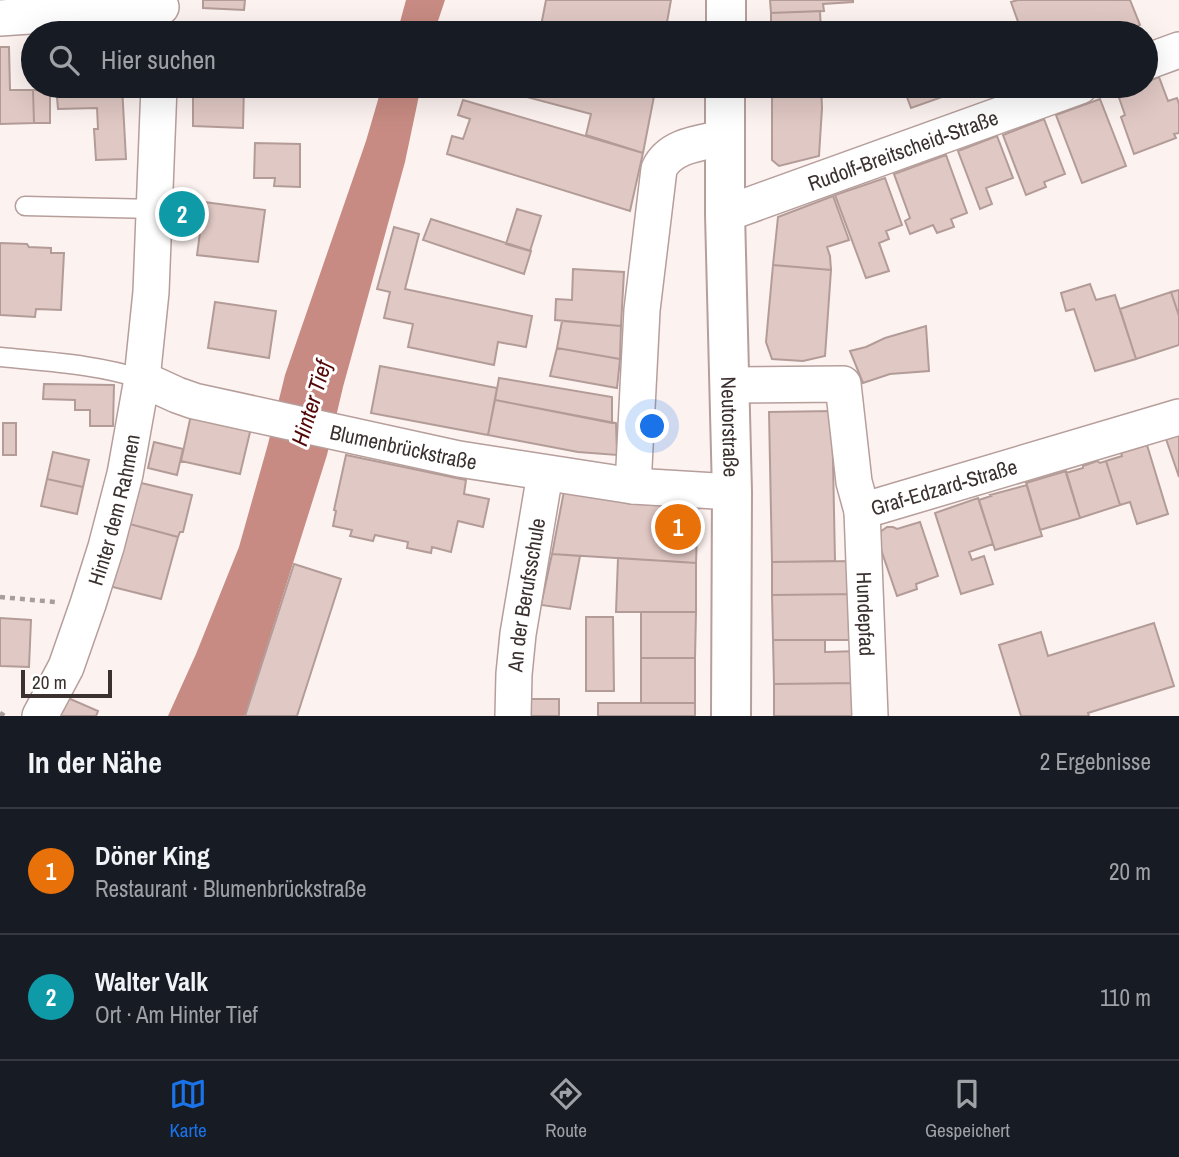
<!DOCTYPE html>
<html lang="de">
<meta charset="utf-8">
<style>
:root{--surface:#171b24;--page:#242831;--text:#f1f3f6;--muted:#9ea1a6;--line:#363941;--accent:#1a73e8}
body{margin:0;font-family:"Archivo Narrow",sans-serif;background:var(--page);color:var(--text)}
.scale{position:absolute;left:21px;bottom:18px;width:91px;box-sizing:border-box;padding-left:7px;border:4px solid #3b3230;border-top:0;font-size:19px;line-height:24px;white-space:nowrap;color:#3b3230;-webkit-text-stroke:5px #fff;paint-order:stroke}
.you{position:absolute;left:653px;top:427px;width:24px;height:24px;margin:-18px;border:5px solid #fff;border-radius:50%;background:#1a73e8;box-shadow:0 0 0 10px #1a73e833}
.badge{display:grid;place-items:center;width:46px;height:46px;border-radius:50%;background:var(--accent);color:#fff;font-size:23px;font-weight:700}
.pin{position:absolute;translate:-50% -50%;border:4px solid #fff;box-shadow:0 2px 7px #0006}
.list{margin:0;padding:0;list-style:none}
h2{display:flex;justify-content:space-between;align-items:center;height:91px;margin:0;padding:0 28px;font-size:30px}
h2 small{font-size:23px;font-weight:400;color:var(--muted)}
.list li{display:grid;grid-template-columns:46px 1fr auto;gap:21px;align-items:center;box-sizing:border-box;height:126px;padding:0 28px;border-top:2px solid var(--line)}
.list b{display:block;font-size:26px;white-space:nowrap}
.list p{margin:0;font-size:23px;white-space:nowrap;color:var(--muted)}
.list em{font-size:23px;font-style:normal;color:var(--muted)}
.icon{flex:none;width:38px;height:38px;fill:none;stroke:currentColor;stroke-width:2;stroke-linecap:round;stroke-linejoin:round}
.map{position:relative;flex:none;width:1179px;height:716px;overflow:hidden}
.search{position:absolute;background:var(--surface);box-shadow:0 7px 28px #0002;left:21px;right:21px;top:21px;height:77px;display:flex;align-items:center;gap:18px;box-sizing:border-box;padding:0 24px;border-radius:38px;color:var(--muted);font-size:26px}
.sheet{height:343px;background:var(--surface)}
nav{display:flex;justify-content:space-around;align-items:center;box-sizing:border-box;height:98px;border-top:2px solid var(--line);background:var(--surface);font-size:19px;color:var(--muted)}
nav a{display:grid;justify-items:center;gap:4px}
nav .on{color:var(--accent)}
.map>svg:first-child{display:block}
.water{fill:#c78b83}
.building{fill:#e0c8c4;stroke:#b39c98;stroke-width:2}
.lines{fill:none;stroke-linecap:round;stroke-linejoin:round}
.lane-casing{stroke:#b69e9b;stroke-width:21}
.street-casing{stroke:#b69e9b;stroke-width:38}
.secondary-casing{stroke:#b69e9b;stroke-width:42}
.path{stroke:#a79d9b;stroke-width:4.5;stroke-dasharray:5 5;stroke-linecap:butt}
.lane{stroke:#fff;stroke-width:18}
.street{stroke:#fff;stroke-width:35}
.secondary{stroke:#fff;stroke-width:38}
.labels{text-anchor:middle;dominant-baseline:central;stroke-width:6;stroke-linejoin:round;paint-order:stroke}
.street-label{font-size:21px;fill:#3b3230;stroke:#fff}
.water-label{font-size:23px;font-style:italic;fill:#520807;stroke:#fff}
</style>
<div class="map">
<svg width="1179" height="716" viewBox="0 0 1179 716">
<rect width="100%" height="100%" fill="#fcf2f0"/>
<!-- water -->
<path class="water" d="M 406,0 L 445,0 L 434,33 L 397,33 Z
M 382,86 L 421,86 L 405,162 L 343,387 L 327,455 L 245,716 L 168,716 L 196,654 L 239,547 L 268,444 L 285,375 L 366,141 Z"/>
<!-- building -->
<path class="building" d="M 203,0 L 245,0 L 244,10 L 203,8 Z
M 546,0 L 671,0 L 665,33 L 527,33 L 529,24 L 541,26 Z
M 770,0 L 853,0 L 853,2 L 823,4 L 824,11 L 771,13 Z
M 1018,0 L 1130,0 L 1140,25 L 1117,33 L 1022,33 L 1011,2 Z
M 820,11 L 821,33 L 771,33 L 771,13 Z
M 0,47 L 9,47 L 10,90 L 33,90 L 34,123 L 0,124 Z
M 1159,77 L 1168,101 L 1177,98 L 1179,104 L 1179,133 L 1174,134 L 1176,138 L 1134,154 L 1121,117 L 1125,115 L 1117,92 L 1135,86 L 1146,86 L 1146,82 Z
M 56,86 L 122,86 L 126,159 L 96,160 L 94,129 L 98,129 L 97,108 L 58,109 Z
M 193,86 L 244,86 L 243,128 L 193,126 Z
M 485,86 L 656,86 L 643,153 L 586,135 L 591,114 Z
M 772,86 L 821,86 L 822,108 L 819,156 L 779,166 L 772,160 Z
M 903,86 L 945,86 L 948,95 L 911,108 Z
M 50,89 L 50,123 L 34,123 L 33,90 Z
M 1100,99 L 1126,166 L 1082,183 L 1056,115 Z
M 463,100 L 643,153 L 630,211 L 447,154 L 452,136 L 463,139 L 470,119 L 458,115 Z
M 1044,119 L 1065,174 L 1044,182 L 1046,187 L 1026,195 L 1003,135 Z
M 997,136 L 1013,178 L 986,188 L 992,204 L 980,209 L 958,151 Z
M 255,143 L 300,144 L 300,187 L 274,186 L 275,178 L 254,178 Z
M 946,155 L 967,213 L 951,219 L 954,227 L 937,233 L 933,225 L 910,234 L 905,221 L 910,218 L 894,174 Z
M 885,178 L 902,225 L 886,231 L 889,239 L 879,243 L 889,271 L 866,278 L 835,195 Z
M 833,196 L 849,240 L 827,247 L 830,256 L 831,270 L 773,265 L 778,217 Z
M 204,202 L 265,210 L 258,262 L 197,255 Z
M 517,209 L 541,216 L 530,251 L 506,244 Z
M 431,219 L 531,251 L 524,274 L 423,240 Z
M 394,227 L 419,234 L 405,289 L 532,316 L 526,347 L 498,342 L 494,365 L 408,347 L 413,324 L 384,318 L 390,292 L 377,289 Z
M 0,243 L 27,244 L 29,247 L 51,248 L 51,253 L 64,253 L 61,310 L 36,309 L 35,317 L 0,315 Z
M 773,265 L 831,270 L 825,356 L 803,361 L 772,359 L 766,342 Z
M 573,269 L 624,272 L 621,326 L 555,320 L 556,299 L 572,300 Z
M 1090,284 L 1096,300 L 1115,295 L 1136,359 L 1095,371 L 1074,309 L 1066,311 L 1061,293 Z
M 1179,290 L 1179,316 L 1171,292 Z
M 1171,292 L 1179,316 L 1179,345 L 1136,359 L 1120,309 Z
M 215,302 L 276,311 L 269,358 L 208,348 Z
M 562,321 L 621,326 L 620,359 L 557,348 Z
M 926,326 L 929,371 L 890,374 L 863,383 L 850,351 L 866,347 L 885,338 Z
M 557,348 L 620,359 L 617,388 L 550,376 Z
M 380,366 L 497,388 L 488,435 L 371,413 Z
M 499,378 L 612,397 L 612,423 L 495,400 Z
M 44,384 L 114,385 L 113,426 L 90,426 L 90,410 L 75,410 L 75,400 L 43,399 Z
M 495,400 L 616,423 L 617,455 L 578,452 L 488,435 Z
M 832,411 L 835,561 L 772,562 L 769,412 Z
M 191,415 L 251,428 L 240,474 L 181,461 Z
M 3,423 L 16,423 L 16,455 L 3,455 Z
M 1179,435 L 1179,477 L 1166,439 Z
M 154,442 L 183,449 L 177,475 L 148,468 Z
M 1147,445 L 1168,514 L 1137,524 L 1130,502 L 1120,505 L 1106,461 L 1122,456 L 1121,453 Z
M 53,452 L 89,460 L 83,487 L 47,479 Z
M 346,455 L 466,480 L 464,494 L 489,499 L 483,527 L 458,521 L 451,552 L 432,547 L 431,553 L 407,548 L 408,542 L 375,535 L 373,541 L 350,536 L 352,530 L 333,526 L 336,511 L 334,510 Z
M 1097,461 L 1100,463 L 1106,461 L 1120,505 L 1080,518 L 1066,473 L 1083,468 L 1083,466 Z
M 1066,471 L 1080,518 L 1040,530 L 1026,483 Z
M 47,479 L 83,487 L 77,514 L 41,506 Z
M 137,482 L 192,495 L 183,532 L 180,532 L 178,537 L 126,523 Z
M 1027,485 L 1042,536 L 995,550 L 979,500 L 991,496 L 990,495 Z
M 564,491 L 698,503 L 696,563 L 552,554 Z
M 978,498 L 993,544 L 969,552 L 972,560 L 984,556 L 993,584 L 961,594 L 935,513 Z
M 920,522 L 938,576 L 916,584 L 917,589 L 897,596 L 876,535 L 887,527 L 893,527 L 897,529 Z
M 126,523 L 178,537 L 161,599 L 109,586 Z
M 552,554 L 580,556 L 570,609 L 541,605 Z
M 618,558 L 696,563 L 696,612 L 616,612 Z
M 859,561 L 859,594 L 772,595 L 772,562 Z
M 294,564 L 341,579 L 297,716 L 245,716 Z
M 859,594 L 860,640 L 773,640 L 772,595 Z
M 641,612 L 696,612 L 695,658 L 641,658 Z
M 586,617 L 613,617 L 614,691 L 586,691 Z
M 0,618 L 31,620 L 29,667 L 0,666 Z
M 1154,623 L 1174,686 L 1088,713 L 1089,716 L 1021,716 L 999,645 L 1041,632 L 1048,656 Z
M 773,640 L 825,640 L 825,652 L 860,651 L 860,683 L 774,684 Z
M 641,658 L 695,658 L 695,703 L 641,703 Z
M 860,683 L 860,716 L 774,716 L 774,684 Z
M 68,698 L 98,711 L 96,716 L 59,716 Z
M 531,699 L 559,699 L 559,716 L 531,716 Z
M 598,703 L 695,703 L 695,716 L 598,716 Z"/>
<g class="lines">
<defs>
<path id="lane" d="M 25,206 L 155,209
M 0,357 C 48,362 96,364 142,379"/>
<g id="street">
<path d="M 0,18 L 161,7"/>
<path d="M 1146,62 L 1179,50"/>
<path id="s1" d="M 725,214 L 1080,86"/>
<path id="s2" d="M 142,379 L 177,395 L 194,401 L 459,459 L 633,486 L 732,492"/>
<path id="s3" d="M 730,385 L 843,384 L 854,482 L 862,511 L 1179,417"/>
<path d="M 633,486 L 642,310 L 659,169 C 670,145 701,143 724,138"/>
<path id="s4" d="M 862,511 L 870,716"/>
<path id="s5" d="M 40,716 L 66,667 L 88,604 L 106,547 L 125,474 L 142,379 L 151,292 L 159,86"/>
<path id="s6" d="M 513,716 L 514,674 L 518,634 L 545,474"/>
</g>
<g id="secondary">
<path d="M 726,33 L 726,0"/>
<path id="s7" d="M 725,86 L 725,214 L 732,492 L 731,716"/>
</g>
</defs>
<!-- lane casing -->
<use href="#lane" class="lane-casing"/>
<!-- street casing -->
<use href="#street" class="street-casing"/>
<!-- secondary casing -->
<use href="#secondary" class="secondary-casing"/>
<!-- path -->
<path class="path" d="M 0,597 L 55,602
M 0,713 L 5,716"/>
<!-- lane -->
<use href="#lane" class="lane"/>
<!-- street -->
<use href="#street" class="street"/>
<!-- secondary -->
<use href="#secondary" class="secondary"/>
</g>
<g class="labels">
<!-- street labels -->
<g class="street-label">
<text stroke="none"><textPath href="#s1" startOffset="189">Rudolf-Breitscheid-Straße</textPath></text>
<text stroke="none"><textPath href="#s7" startOffset="341">Neutorstraße</textPath></text>
<text stroke="none"><textPath href="#s2" startOffset="271">Blumenbrückstraße</textPath></text>
<text stroke="none"><textPath href="#s3" startOffset="327">Graf-Edzard-Straße</textPath></text>
<text stroke="none"><textPath href="#s5" startOffset="220">Hinter dem Rahmen</textPath></text>
<text stroke="none"><textPath href="#s6" startOffset="122">An der Berufsschule</textPath></text>
<text stroke="none"><textPath href="#s4" startOffset="103">Hundepfad</textPath></text>
</g>
<!-- water labels -->
<g class="water-label">
<text transform="translate(311 403) rotate(-73)">Hinter Tief</text>
</g>
</g>
</svg>
<div class="scale">20 m</div>
<div class="you"></div>
<div class="pin badge" style="left:678px;top:527px;background:#e8710a">1</div>
<div class="pin badge" style="left:182px;top:214px;background:#0f9aa8">2</div>
<div class="search"><svg class="icon" aria-label="search" viewBox="0 0 24 24"><circle cx="10" cy="10" r="6"/><path d="M15 15l6 6"/></svg>Hier suchen</div>
</div>
<section class="sheet">
<h2>In der Nähe<small>2 Ergebnisse</small></h2>
<ul class="list">
<li><span class="badge" style="background:#e8710a">1</span><div><b>Döner King</b><p>Restaurant · Blumenbrückstraße</p></div><em>20 m</em></li>
<li><span class="badge" style="background:#0f9aa8">2</span><div><b>Walter Valk</b><p>Ort · Am Hinter Tief</p></div><em>110 m</em></li>
</ul>
</section>
<nav>
<a class="on"><svg class="icon" aria-label="map" viewBox="0 0 24 24"><path d="M3 6l6-2 6 2 6-2v14l-6 2-6-2-6 2zM9 4v14M15 6v14"/></svg>Karte</a>
<a><svg class="icon" aria-label="directions" viewBox="0 0 24 24"><path d="M12 3l9 9-9 9-9-9zM9 14v-3h6M13 9l2 2-2 2"/></svg>Route</a>
<a><svg class="icon" aria-label="saved" viewBox="0 0 24 24"><path d="M7 4h10v16l-5-4-5 4z"/></svg>Gespeichert</a>
</nav>
